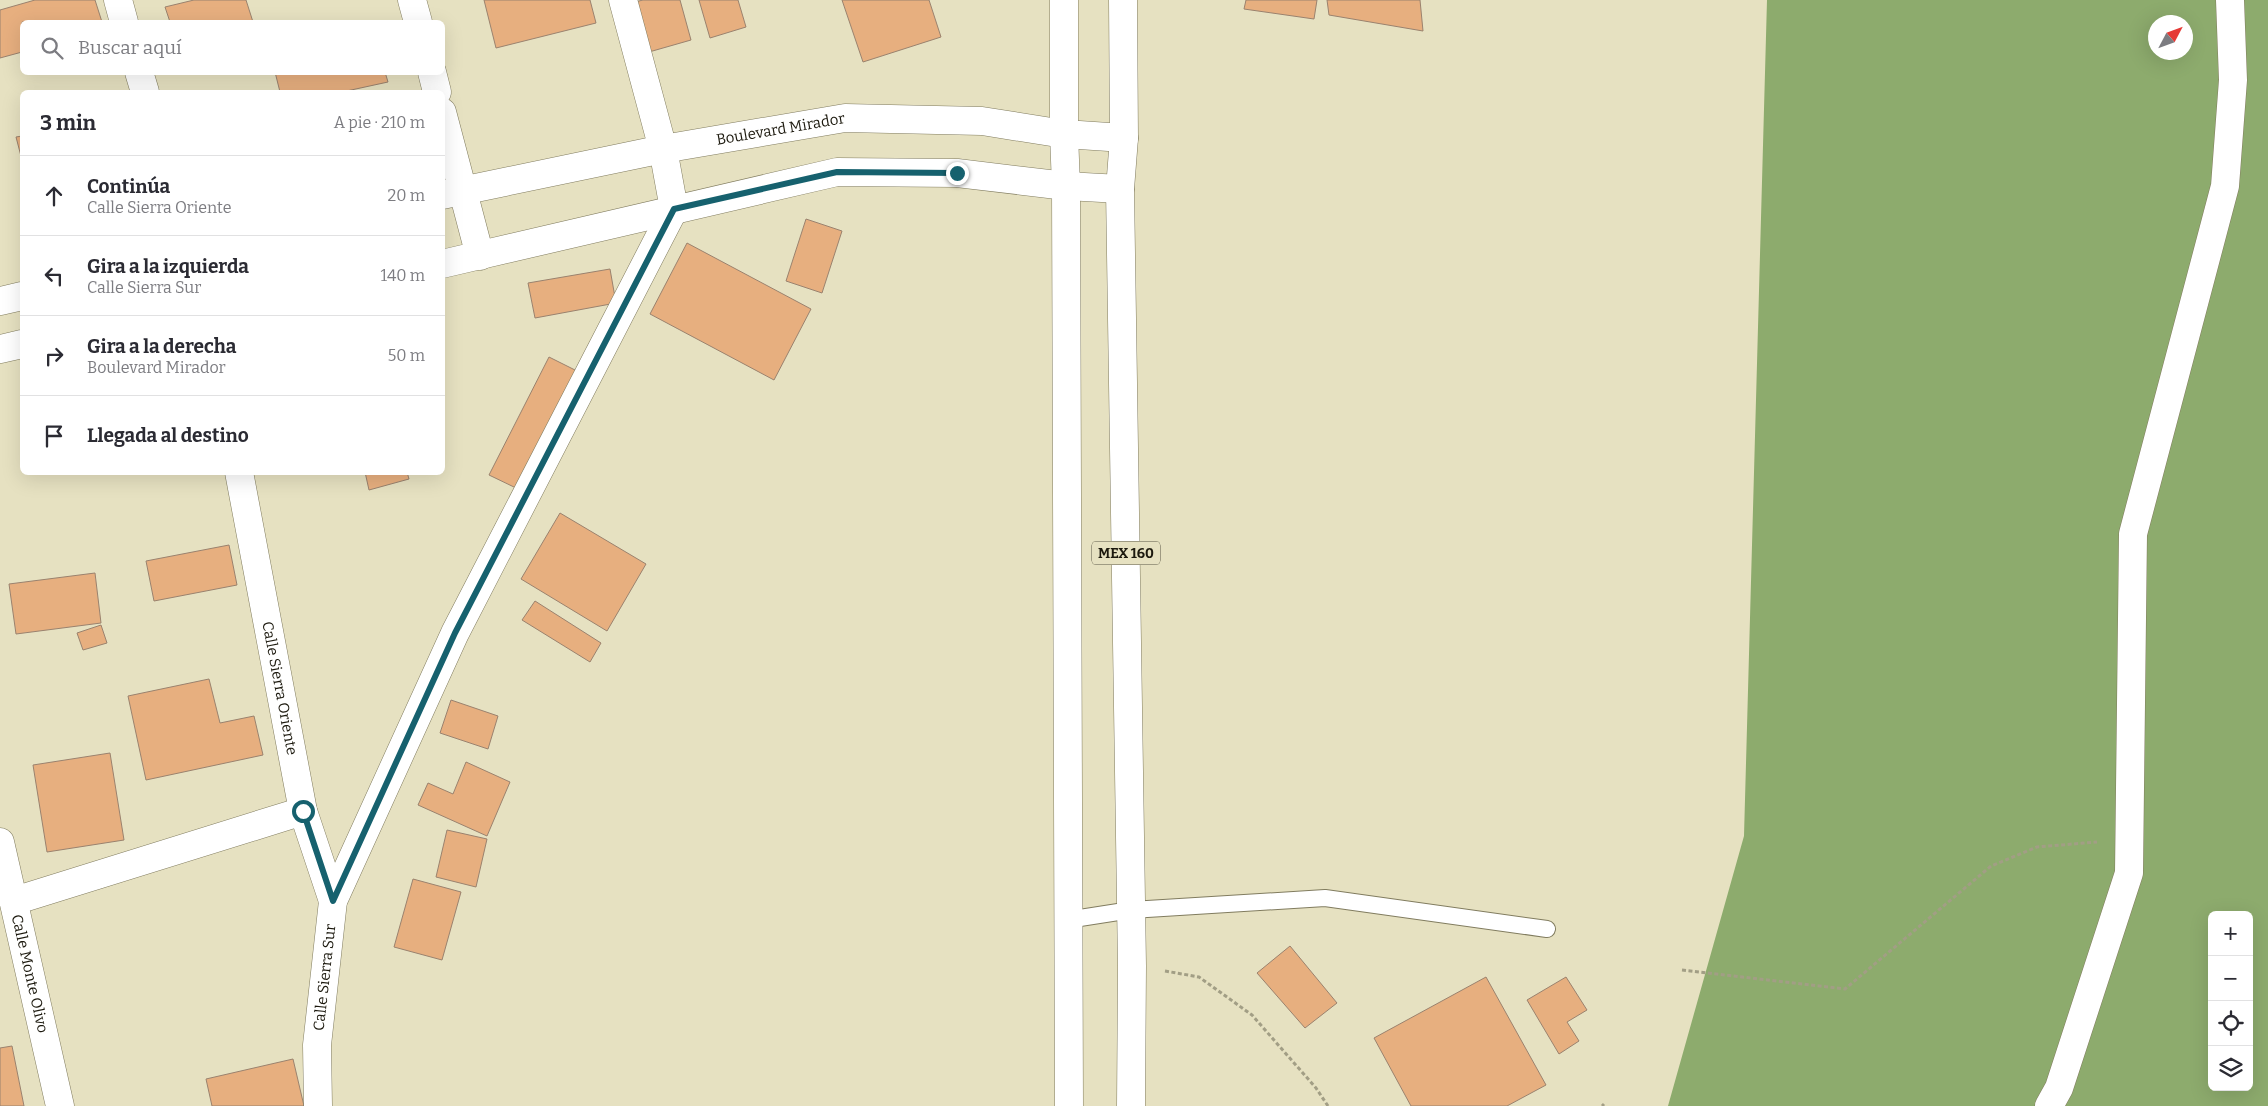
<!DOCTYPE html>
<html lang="es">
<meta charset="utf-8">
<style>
:root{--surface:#fff;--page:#f2f2f3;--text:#2b2b33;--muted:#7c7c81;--line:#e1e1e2}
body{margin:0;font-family:Bitter,serif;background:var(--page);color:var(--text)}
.controls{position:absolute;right:15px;bottom:15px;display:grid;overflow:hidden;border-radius:8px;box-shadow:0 5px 20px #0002}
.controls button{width:45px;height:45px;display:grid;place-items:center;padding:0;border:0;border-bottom:1px solid var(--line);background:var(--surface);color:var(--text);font:25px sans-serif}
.compass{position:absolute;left:2148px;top:15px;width:45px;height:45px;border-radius:50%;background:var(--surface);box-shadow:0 5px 20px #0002;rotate:49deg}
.stop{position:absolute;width:15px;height:15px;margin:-11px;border:4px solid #16616e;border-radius:50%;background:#fff}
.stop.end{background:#16616e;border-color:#fff;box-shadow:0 1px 5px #0008}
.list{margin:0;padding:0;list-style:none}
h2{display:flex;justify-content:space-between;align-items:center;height:65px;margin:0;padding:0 20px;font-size:21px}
h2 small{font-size:16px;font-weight:400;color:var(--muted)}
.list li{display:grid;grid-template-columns:32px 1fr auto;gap:15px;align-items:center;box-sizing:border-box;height:80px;padding:0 20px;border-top:1px solid var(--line)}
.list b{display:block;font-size:19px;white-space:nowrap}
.list p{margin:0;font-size:16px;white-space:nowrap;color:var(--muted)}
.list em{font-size:16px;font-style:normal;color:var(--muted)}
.icon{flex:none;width:28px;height:28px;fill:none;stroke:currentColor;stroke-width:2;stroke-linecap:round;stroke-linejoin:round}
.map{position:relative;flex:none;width:2268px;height:1106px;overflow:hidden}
.search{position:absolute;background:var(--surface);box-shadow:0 5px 20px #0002;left:20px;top:20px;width:425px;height:55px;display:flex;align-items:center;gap:12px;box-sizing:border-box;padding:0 18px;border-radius:8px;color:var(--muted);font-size:19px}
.panel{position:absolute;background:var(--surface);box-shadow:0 5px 20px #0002;left:20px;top:90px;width:425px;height:385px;border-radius:8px}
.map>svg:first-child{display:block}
.forest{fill:#8dab6d;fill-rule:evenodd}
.building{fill:#e7af7f;stroke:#9a826e}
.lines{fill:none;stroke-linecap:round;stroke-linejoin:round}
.lane-casing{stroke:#817c5f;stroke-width:18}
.street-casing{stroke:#817c5f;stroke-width:29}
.primary-casing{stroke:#817c5f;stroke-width:29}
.path{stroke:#a29e85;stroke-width:3;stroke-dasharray:4 2.5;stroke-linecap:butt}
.lane{stroke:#fff;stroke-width:16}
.street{stroke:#fff;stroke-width:28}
.primary{stroke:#fff;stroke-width:28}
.route{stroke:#16616e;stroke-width:6}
.labels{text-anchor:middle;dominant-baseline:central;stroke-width:4.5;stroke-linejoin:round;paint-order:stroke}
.shield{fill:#e6e1c1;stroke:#595544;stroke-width:1}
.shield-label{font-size:14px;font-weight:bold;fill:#1c190e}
.street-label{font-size:15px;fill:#1c190e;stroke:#e6e1c1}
</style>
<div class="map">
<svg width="2268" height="1106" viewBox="0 0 2268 1106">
<rect width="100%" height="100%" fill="#e6e1c1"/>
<!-- forest -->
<path class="forest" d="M 1767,0 L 2268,0 L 2268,1106 L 1668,1106 L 1744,836 ZM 2156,22 L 2186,22 L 2186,52 L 2156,52 ZM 2212,915 L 2249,915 L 2249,1087 L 2212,1087 Z"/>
<!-- building -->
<path class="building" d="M 35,0 L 95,0 L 102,22 L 22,22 L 22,52 L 0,58 L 0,10 Z
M 194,0 L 246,0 L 253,22 L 170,22 L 165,7 Z
M 484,0 L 590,0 L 596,23 L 496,48 Z
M 643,0 L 680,0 L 691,40 L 649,52 L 635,2 Z
M 699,0 L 738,0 L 746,27 L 710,38 Z
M 842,0 L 929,0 L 941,37 L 863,62 Z
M 1246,0 L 1317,0 L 1314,19 L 1244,9 Z
M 1327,0 L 1420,0 L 1423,31 L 1329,15 Z
M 275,72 L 385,72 L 388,82 L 342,92 L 280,92 Z
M 22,136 L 22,160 L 16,137 Z
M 806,219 L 842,231 L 822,293 L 786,281 Z
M 687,243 L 811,309 L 774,380 L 650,314 Z
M 610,269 L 616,303 L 535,318 L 528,283 Z
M 549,357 L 577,371 L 516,488 L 489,475 Z
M 365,472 L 407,472 L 409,479 L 369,490 Z
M 560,513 L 646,564 L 607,631 L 521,579 Z
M 229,545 L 237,585 L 154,601 L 146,561 Z
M 95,573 L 101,623 L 16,634 L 9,584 Z
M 535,601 L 601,643 L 590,662 L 522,620 Z
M 101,625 L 107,643 L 83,650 L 77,633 Z
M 209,679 L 220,723 L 254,716 L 263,755 L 146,780 L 128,696 Z
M 451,700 L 498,716 L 488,749 L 440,733 Z
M 110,753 L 124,840 L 47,852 L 33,765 Z
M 466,762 L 510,782 L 487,836 L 418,805 L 428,783 L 453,794 Z
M 447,830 L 487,839 L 476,887 L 436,877 Z
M 413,879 L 461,892 L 442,960 L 394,947 Z
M 1290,946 L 1337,1003 L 1305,1028 L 1257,973 Z
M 1486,977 L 1546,1085 L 1507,1106 L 1411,1106 L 1374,1038 Z
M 1566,977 L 1587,1010 L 1567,1022 L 1579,1041 L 1559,1054 L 1527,1000 Z
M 12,1046 L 24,1106 L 0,1106 L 0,1048 Z
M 293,1059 L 304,1106 L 212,1106 L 206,1079 Z"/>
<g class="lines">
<defs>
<path id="lane" d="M 1067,920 L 1131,910 L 1325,898 L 1547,929"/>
<g id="street">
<path d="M 118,0 L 124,22"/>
<path d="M 412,0 L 418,22"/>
<path d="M 139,72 L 145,92"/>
<path d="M 432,72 L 437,92"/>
<path d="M 442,112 L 480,256"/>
<path id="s1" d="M 442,195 L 663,149 L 845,118 L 982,121 L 1064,134 L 1124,138"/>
<path d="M 442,264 L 837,172 L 957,173 L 1066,186 L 1120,189"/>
<path d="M 0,301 L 22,296"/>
<path d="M 0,349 L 22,344"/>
<path id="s2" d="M 239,472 L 303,811 L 333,901"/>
<path id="s3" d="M 0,842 L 60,1106"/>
<path d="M 14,901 L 303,811"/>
<path id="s4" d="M 318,1106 L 317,1045 L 333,901 L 455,633 L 674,209 L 663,149 L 623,0"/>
<path d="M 2049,1106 L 2059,1088 L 2129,873 L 2133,534 L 2225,186 L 2233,80 L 2230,0"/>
</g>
<path id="primary" d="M 1064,0 L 1064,134 L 1066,186 L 1069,1106
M 1123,0 L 1124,138 L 1120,189 L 1132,966 L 1131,1106"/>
</defs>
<!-- lane casing -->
<use href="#lane" class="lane-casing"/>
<!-- street casing -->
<use href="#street" class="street-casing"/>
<!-- primary casing -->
<use href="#primary" class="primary-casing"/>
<!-- path -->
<path class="path" d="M 1682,970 L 1845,989 L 1991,866 L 2037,847 L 2097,842
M 1165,971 L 1199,977 L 1252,1015 L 1316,1088 L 1328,1106
M 1602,1106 L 1604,1104"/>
<!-- lane -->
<use href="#lane" class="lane"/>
<!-- street -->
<use href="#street" class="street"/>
<!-- primary -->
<use href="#primary" class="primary"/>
</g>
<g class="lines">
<!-- route -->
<path class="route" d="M 303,811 L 333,901 L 455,633 L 674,209 L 837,172 L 957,173"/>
</g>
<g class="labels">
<!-- shield labels -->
<rect class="shield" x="1092" y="541.5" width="68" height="23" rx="4"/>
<g class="shield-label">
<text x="1126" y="553">MEX 160</text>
</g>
<!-- street labels -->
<g class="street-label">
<text stroke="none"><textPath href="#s1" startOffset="345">Boulevard Mirador</textPath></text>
<text stroke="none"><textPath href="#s2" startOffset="220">Calle Sierra Oriente</textPath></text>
<text stroke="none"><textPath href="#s3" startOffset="135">Calle Monte Olivo</textPath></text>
<text stroke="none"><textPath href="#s4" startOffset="129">Calle Sierra Sur</textPath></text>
</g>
</g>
</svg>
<div class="controls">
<button>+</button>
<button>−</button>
<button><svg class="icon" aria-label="locate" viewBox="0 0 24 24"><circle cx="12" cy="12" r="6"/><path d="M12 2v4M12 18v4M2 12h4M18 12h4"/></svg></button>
<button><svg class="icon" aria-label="layers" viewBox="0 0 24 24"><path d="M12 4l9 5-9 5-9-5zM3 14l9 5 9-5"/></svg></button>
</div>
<svg class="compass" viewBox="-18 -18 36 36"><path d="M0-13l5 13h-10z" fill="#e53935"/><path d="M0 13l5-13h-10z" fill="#7c7c81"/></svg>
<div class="stop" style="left:303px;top:811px"></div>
<div class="stop end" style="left:957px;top:173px"></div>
<div class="search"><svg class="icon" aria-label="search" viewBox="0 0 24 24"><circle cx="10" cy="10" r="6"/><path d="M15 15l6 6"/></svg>Buscar aquí</div>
<section class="panel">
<h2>3 min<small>A pie · 210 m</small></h2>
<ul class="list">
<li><svg class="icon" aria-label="ahead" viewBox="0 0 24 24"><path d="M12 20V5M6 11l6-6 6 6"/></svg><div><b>Continúa</b><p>Calle Sierra Oriente</p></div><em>20 m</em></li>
<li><svg class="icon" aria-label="left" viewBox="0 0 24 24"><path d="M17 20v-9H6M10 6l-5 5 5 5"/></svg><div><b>Gira a la izquierda</b><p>Calle Sierra Sur</p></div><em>140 m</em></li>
<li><svg class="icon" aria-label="right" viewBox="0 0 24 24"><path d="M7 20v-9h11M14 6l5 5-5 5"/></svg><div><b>Gira a la derecha</b><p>Boulevard Mirador</p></div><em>50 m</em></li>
<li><svg class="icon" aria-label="arrive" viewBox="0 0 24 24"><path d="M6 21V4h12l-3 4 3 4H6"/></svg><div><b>Llegada al destino</b></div></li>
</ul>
</section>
</div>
